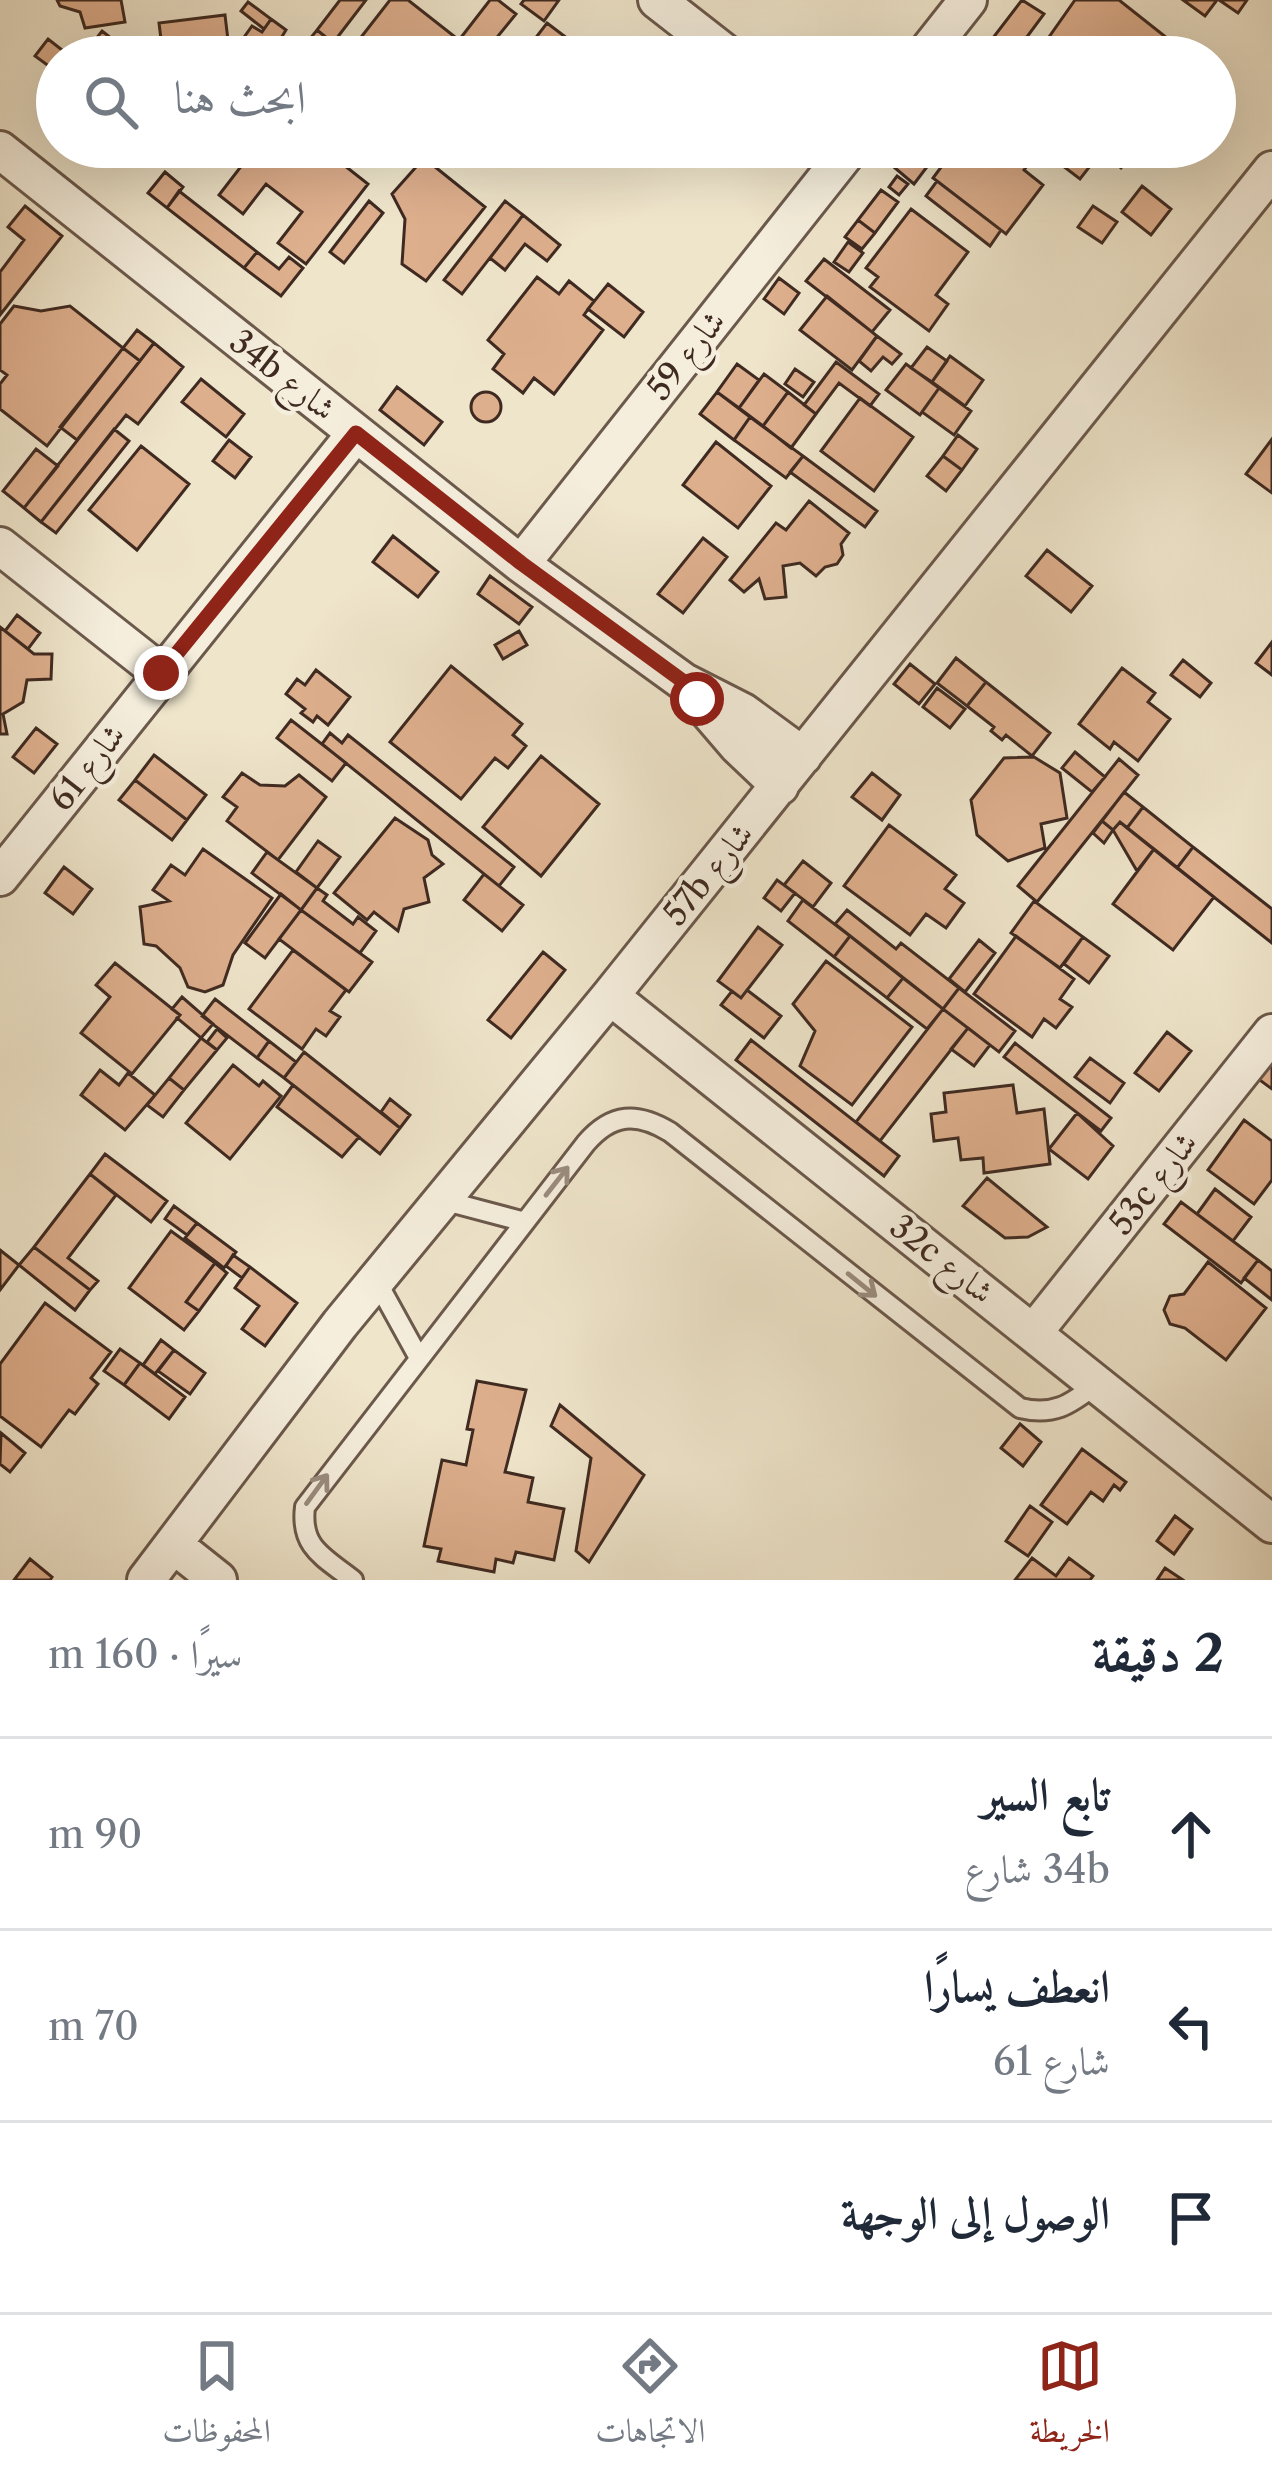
<!DOCTYPE html>
<html lang="ar">
<meta charset="utf-8">
<style>
:root{--surface:#fff;--page:#f2f2f3;--text:#1f2937;--muted:#747a83;--line:#e0e1e3;--accent:#8f2418}
body{margin:0;font-family:"Libre Caslon Text",Amiri,serif;background:var(--page);color:var(--text);direction:rtl}
.stop{position:absolute;width:36px;height:36px;margin:-27px;border:9px solid #8f2418;border-radius:50%;background:#fff}
.stop.end{background:#8f2418;border-color:#fff;box-shadow:0 3px 12px #0008}
.list{margin:0;padding:0;list-style:none}
h2{display:flex;justify-content:space-between;align-items:center;height:156px;margin:0;padding:0 48px;font-size:51px}
h2 small{font-size:39px;font-weight:400;color:var(--muted)}
.list li{display:grid;grid-template-columns:78px 1fr auto;gap:36px;align-items:center;box-sizing:border-box;height:192px;padding:0 48px;border-top:3px solid var(--line)}
.list b{display:block;font-size:45px;white-space:nowrap}
.list p{margin:0;font-size:39px;white-space:nowrap;color:var(--muted)}
.list em{font-size:39px;font-style:normal;color:var(--muted)}
.icon{flex:none;width:66px;height:66px;fill:none;stroke:currentColor;stroke-width:2;stroke-linecap:round;stroke-linejoin:round}
.map{position:relative;flex:none;width:1272px;height:1580px;overflow:hidden;direction:ltr}
.search{position:absolute;background:var(--surface);box-shadow:0 12px 48px #0002;left:36px;right:36px;top:36px;height:132px;display:flex;align-items:center;gap:30px;box-sizing:border-box;padding:0 42px;border-radius:66px;color:var(--muted);font-size:45px}
.sheet{height:732px;background:var(--surface)}
nav{display:flex;justify-content:space-around;align-items:center;box-sizing:border-box;height:168px;border-top:3px solid var(--line);background:var(--surface);font-size:33px;color:var(--muted)}
nav a{display:grid;justify-items:center;gap:6px}
nav .on{color:var(--accent)}
.map>svg:first-child{display:block}
.building{fill:#deaf8d;stroke:#3f2a21;stroke-width:3}
.lines{fill:none;stroke-linecap:round;stroke-linejoin:round}
.lane-casing{stroke:#6b594c;stroke-width:24}
.street-casing{stroke:#6b594c;stroke-width:42}
.lane{stroke:#f5eedd;stroke-width:18}
.street{stroke:#f5eedd;stroke-width:36}
.oneway{stroke:#9a8c7f}
.route{stroke:#8f2418;stroke-width:15}
.labels{text-anchor:middle;dominant-baseline:central;stroke-width:9;stroke-linejoin:round;paint-order:stroke}
.street-label{font-size:33px;fill:#3f2a21;stroke:#f5eedd}
</style>
<div class="map">
<svg width="1272" height="1580" viewBox="0 0 1272 1580">
<rect width="100%" height="100%" fill="#efe5cb"/>
<filter id="stains"><feTurbulence type="fractalNoise" baseFrequency=".00167" numOctaves="4"/><feColorMatrix values="0 0 0 0 .2 0 0 0 0 .09 0 0 0 0 .02 0 0 0 .5 -.17"/></filter>
<radialGradient id="worn" r=".72"><stop offset=".6" stop-color="#630" stop-opacity="0"/><stop offset="1" stop-color="#630" stop-opacity=".3"/></radialGradient>
<!-- building -->
<path class="building" d="M 57,0 L 121,0 L 125,22 L 85,28 L 80,12 L 60,6 Z
M 340,0 L 366,0 L 333,43 L 317,30 Z
M 390,0 L 408,0 L 464,44 L 454,57 L 371,57 L 355,45 Z
M 490,0 L 498,0 L 516,14 L 481,57 L 459,40 Z
M 524,0 L 559,0 L 544,21 L 521,4 Z
M 1022,0 L 1044,14 L 1012,57 L 979,56 Z
M 1075,0 L 1119,0 L 1191,57 L 1035,57 Z
M 1183,0 L 1217,0 L 1205,16 Z
M 1219,0 L 1247,0 L 1238,13 Z
M 248,2 L 271,19 L 264,29 L 241,11 Z
M 225,15 L 230,57 L 138,57 L 137,42 L 161,39 L 159,23 Z
M 271,19 L 286,30 L 275,48 L 288,57 L 230,57 L 252,26 L 262,32 Z
M 547,23 L 584,51 L 580,57 L 521,57 Z
M 317,30 L 333,43 L 351,57 L 318,57 L 304,46 Z
M 102,31 L 121,46 L 112,57 L 82,57 Z
M 48,39 L 71,57 L 57,57 L 57,72 L 35,56 Z
M 464,44 L 481,57 L 454,57 Z
M 57,92 L 57,120 L 43,110 Z
M 97,147 L 123,147 L 114,159 Z
M 256,147 L 321,147 L 368,184 L 306,264 L 278,243 L 302,212 L 266,184 L 243,214 L 219,195 Z
M 911,147 L 942,147 L 914,184 L 895,168 Z
M 956,147 L 1041,147 L 1024,170 L 1043,185 L 1006,234 L 933,178 Z
M 1045,147 L 1095,147 L 1101,152 L 1080,179 L 1042,150 Z
M 1095,147 L 1138,147 L 1121,168 Z
M 424,158 L 485,207 L 426,281 L 402,264 L 405,219 L 392,194 Z
M 165,172 L 183,187 L 167,208 L 148,193 Z
M 897,176 L 908,184 L 899,195 L 889,187 Z
M 937,181 L 1001,230 L 990,246 L 926,196 Z
M 1142,186 L 1171,209 L 1151,235 L 1122,212 Z
M 881,190 L 898,202 L 875,233 L 858,220 Z
M 179,191 L 257,252 L 244,268 L 167,208 Z
M 369,201 L 383,213 L 344,263 L 330,252 Z
M 505,201 L 523,215 L 462,294 L 444,280 Z
M 25,206 L 62,236 L 0,315 L 0,272 L 24,240 L 8,227 Z
M 1093,206 L 1117,222 L 1102,243 L 1078,227 Z
M 911,209 L 968,252 L 936,295 L 948,304 L 929,331 L 870,287 L 878,277 L 866,268 Z
M 523,215 L 560,245 L 547,261 L 525,244 L 505,270 L 490,258 Z
M 858,220 L 875,233 L 862,249 L 845,237 Z
M 848,242 L 863,253 L 849,272 L 834,262 Z
M 257,252 L 279,269 L 289,257 L 303,268 L 281,296 L 244,268 Z
M 824,259 L 890,310 L 872,332 L 806,281 Z
M 537,277 L 559,294 L 569,281 L 594,301 L 584,315 L 603,330 L 554,394 L 534,378 L 523,393 L 493,369 L 504,354 L 488,340 Z
M 779,278 L 799,293 L 784,314 L 764,299 Z
M 608,284 L 643,312 L 624,337 L 588,309 Z
M 827,296 L 877,336 L 852,370 L 800,330 Z
M 14,306 L 41,311 L 70,306 L 123,348 L 47,446 L 0,409 L 0,384 L 7,375 L 0,370 L 0,324 Z
M 137,330 L 154,343 L 140,361 L 123,348 Z
M 877,336 L 901,354 L 892,364 L 883,357 L 871,371 L 859,361 Z
M 154,343 L 183,367 L 138,424 L 126,415 L 41,522 L 24,508 Z
M 927,347 L 947,361 L 932,382 L 911,368 Z
M 123,348 L 140,361 L 77,440 L 60,427 Z
M 950,356 L 983,380 L 965,406 L 932,382 Z
M 836,362 L 879,394 L 870,406 L 839,383 L 816,414 L 804,405 Z
M 737,364 L 759,380 L 739,408 L 717,392 Z
M 906,364 L 939,388 L 920,415 L 886,390 Z
M 795,369 L 814,382 L 803,397 L 785,384 Z
M 764,374 L 788,392 L 763,426 L 739,408 Z
M 201,379 L 244,414 L 226,437 L 182,402 Z
M 397,387 L 442,422 L 424,445 L 380,410 Z
M 939,388 L 971,411 L 954,435 L 922,412 Z
M 717,392 L 750,417 L 734,440 L 700,414 Z
M 788,392 L 816,414 L 791,448 L 763,426 Z
M471 407a15 15 0 1 1 30 0a15 15 0 1 1-30 0Z
M 860,398 L 913,437 L 874,491 L 821,451 Z
M 750,417 L 803,456 L 786,478 L 734,440 Z
M 114,429 L 129,441 L 56,533 L 41,522 Z
M 958,435 L 977,449 L 962,470 L 943,456 Z
M 1272,439 L 1272,493 L 1246,474 Z
M 229,440 L 251,457 L 235,478 L 213,461 Z
M 716,442 L 771,486 L 738,528 L 683,485 Z
M 141,446 L 189,484 L 137,550 L 89,510 Z
M 36,449 L 58,466 L 24,508 L 3,491 Z
M 803,456 L 877,511 L 865,527 L 790,472 Z
M 943,456 L 962,470 L 946,491 L 927,476 Z
M 809,501 L 849,533 L 841,544 L 843,555 L 837,564 L 825,567 L 816,576 L 800,563 L 783,566 L 786,597 L 765,599 L 759,579 L 744,592 L 730,580 L 776,523 L 786,530 Z
M 393,536 L 438,572 L 418,597 L 373,562 Z
M 703,538 L 727,557 L 683,613 L 658,594 Z
M 1047,550 L 1092,586 L 1071,612 L 1026,576 Z
M 490,576 L 532,607 L 519,624 L 478,594 Z
M 17,615 L 40,633 L 28,649 L 5,631 Z
M 0,627 L 34,654 L 52,654 L 51,679 L 27,680 L 23,702 L 3,714 L 7,734 L 0,734 Z
M 519,631 L 527,645 L 503,659 L 495,645 Z
M 1272,642 L 1272,675 L 1256,663 Z
M 956,658 L 986,682 L 967,706 L 937,683 Z
M 1183,660 L 1211,683 L 1200,697 L 1171,675 Z
M 910,664 L 935,684 L 919,704 L 894,684 Z
M 451,666 L 522,724 L 513,735 L 526,746 L 508,768 L 495,758 L 461,799 L 390,742 Z
M 1122,668 L 1155,693 L 1148,702 L 1170,719 L 1138,761 L 1114,742 L 1110,749 L 1079,724 Z
M 316,670 L 350,697 L 328,725 L 317,716 L 313,722 L 301,713 L 305,709 L 286,694 L 297,679 L 305,685 Z
M 986,682 L 1050,733 L 1032,756 L 1006,735 L 1002,740 L 991,731 L 994,727 L 967,706 Z
M 937,688 L 965,709 L 950,728 L 923,707 Z
M 291,720 L 346,763 L 332,781 L 277,738 Z
M 36,728 L 57,744 L 34,773 L 13,757 Z
M 330,733 L 342,743 L 348,735 L 514,867 L 499,886 L 322,744 Z
M 1075,752 L 1105,777 L 1092,792 L 1062,768 Z
M 154,755 L 206,795 L 187,820 L 135,780 Z
M 541,756 L 599,804 L 541,876 L 483,827 Z
M 1034,757 L 1060,773 L 1067,818 L 1041,824 L 1045,848 L 1008,861 L 977,835 L 971,800 L 1004,758 Z
M 1119,759 L 1138,775 L 1037,902 L 1018,886 Z
M 242,773 L 260,785 L 285,786 L 299,775 L 326,797 L 278,860 L 227,821 L 237,807 L 223,797 Z
M 872,773 L 900,795 L 882,820 L 852,797 Z
M 135,780 L 187,820 L 172,840 L 119,800 Z
M 1124,792 L 1143,807 L 1127,828 L 1120,822 L 1113,830 L 1102,821 Z
M 1143,807 L 1193,847 L 1177,868 L 1127,828 Z
M 395,818 L 428,840 L 432,855 L 443,864 L 424,878 L 429,902 L 404,909 L 398,931 L 374,912 L 367,920 L 334,893 Z
M 1102,821 L 1113,830 L 1104,843 L 1093,833 Z
M 1120,822 L 1154,849 L 1137,871 L 1113,830 Z
M 889,825 L 956,875 L 945,889 L 964,903 L 946,928 L 926,914 L 910,935 L 844,886 Z
M 318,841 L 340,857 L 317,888 L 296,872 Z
M 1193,847 L 1272,909 L 1272,943 L 1177,868 Z
M 203,849 L 272,898 L 233,955 L 223,985 L 205,992 L 188,987 L 180,968 L 156,946 L 144,944 L 140,907 L 169,901 L 153,890 L 171,865 L 185,875 Z
M 1154,849 L 1214,897 L 1173,950 L 1113,904 Z
M 267,852 L 317,888 L 301,910 L 252,873 Z
M 803,861 L 831,883 L 813,907 L 784,885 Z
M 64,867 L 92,889 L 73,914 L 45,893 Z
M 484,874 L 523,905 L 502,931 L 464,900 Z
M 777,880 L 795,893 L 781,911 L 764,898 Z
M 317,888 L 327,895 L 323,901 L 353,924 L 358,917 L 376,931 L 360,953 L 301,910 Z
M 281,894 L 301,910 L 265,958 L 245,943 Z
M 803,900 L 850,936 L 834,957 L 788,921 Z
M 1034,901 L 1083,937 L 1060,968 L 1011,933 Z
M 301,910 L 372,962 L 349,992 L 279,939 Z
M 847,910 L 896,949 L 901,943 L 959,988 L 943,1009 L 835,924 Z
M 758,927 L 782,945 L 741,998 L 718,981 Z
M 850,936 L 903,978 L 887,998 L 834,957 Z
M 1016,936 L 1074,979 L 1060,999 L 1072,1007 L 1056,1028 L 1044,1019 L 1032,1037 L 974,994 Z
M 1083,937 L 1109,956 L 1089,983 L 1064,964 Z
M 979,940 L 995,953 L 965,992 L 949,979 Z
M 293,950 L 346,990 L 330,1011 L 340,1017 L 326,1036 L 316,1029 L 302,1049 L 249,1009 Z
M 543,952 L 565,970 L 511,1038 L 488,1020 Z
M 826,961 L 912,1027 L 852,1105 L 800,1066 L 815,1031 L 793,1004 Z
M 115,963 L 180,1015 L 132,1074 L 81,1033 L 110,997 L 96,985 Z
M 903,978 L 943,1009 L 927,1029 L 887,998 Z
M 959,988 L 1015,1031 L 999,1052 L 943,1009 Z
M 747,990 L 781,1016 L 764,1038 L 721,1005 L 732,991 L 741,998 Z
M 182,997 L 213,1024 L 201,1038 L 177,1018 L 180,1015 L 172,1009 Z
M 215,999 L 269,1041 L 257,1058 L 202,1016 Z
M 943,1009 L 968,1028 L 880,1141 L 856,1122 Z
M 968,1028 L 990,1045 L 974,1066 L 951,1049 Z
M 217,1029 L 227,1038 L 217,1050 L 207,1042 Z
M 1167,1032 L 1191,1051 L 1159,1091 L 1135,1073 Z
M 201,1038 L 217,1050 L 184,1090 L 169,1078 Z
M 751,1040 L 899,1156 L 884,1176 L 736,1060 Z
M 269,1041 L 296,1062 L 284,1078 L 257,1058 Z
M 1015,1043 L 1111,1118 L 1101,1131 L 1004,1057 Z
M 304,1052 L 400,1128 L 380,1154 L 284,1078 Z
M 1090,1058 L 1124,1083 L 1110,1103 L 1075,1077 Z
M 1272,1059 L 1272,1089 L 1257,1078 Z
M 233,1065 L 259,1086 L 263,1081 L 281,1096 L 230,1159 L 186,1123 Z
M 100,1070 L 119,1085 L 128,1073 L 155,1095 L 125,1130 L 81,1095 Z
M 169,1078 L 184,1090 L 163,1117 L 147,1105 Z
M 293,1085 L 359,1137 L 342,1157 L 277,1107 Z
M 1013,1085 L 1017,1113 L 1044,1109 L 1050,1164 L 984,1173 L 983,1158 L 961,1160 L 958,1138 L 934,1141 L 931,1114 L 946,1112 L 944,1093 Z
M 390,1099 L 410,1115 L 400,1128 L 381,1112 Z
M 1077,1113 L 1113,1146 L 1088,1179 L 1049,1149 Z
M 1244,1120 L 1272,1141 L 1272,1180 L 1254,1204 L 1208,1170 Z
M 105,1154 L 167,1201 L 151,1222 L 90,1174 Z
M 90,1174 L 116,1195 L 68,1258 L 98,1281 L 90,1290 L 34,1247 Z
M 987,1178 L 1047,1227 L 1028,1237 L 1005,1238 L 963,1206 Z
M 1215,1189 L 1251,1217 L 1233,1241 L 1197,1214 Z
M 1181,1202 L 1258,1260 L 1241,1283 L 1164,1224 Z
M 174,1206 L 197,1223 L 187,1235 L 165,1219 Z
M 197,1223 L 236,1252 L 224,1268 L 185,1238 Z
M 171,1231 L 215,1263 L 186,1302 L 199,1311 L 184,1330 L 129,1288 Z
M 34,1247 L 90,1290 L 75,1310 L 19,1265 Z
M 0,1250 L 19,1265 L 0,1290 Z
M 233,1255 L 250,1267 L 242,1278 L 226,1266 Z
M 1258,1260 L 1272,1271 L 1272,1300 L 1244,1278 Z
M 1208,1262 L 1266,1308 L 1226,1360 L 1185,1328 L 1170,1324 L 1164,1310 L 1170,1296 L 1184,1294 Z
M 215,1263 L 227,1273 L 199,1311 L 186,1302 Z
M 250,1267 L 297,1303 L 265,1346 L 242,1329 L 259,1306 L 235,1288 Z
M 45,1303 L 111,1352 L 91,1378 L 98,1384 L 75,1414 L 69,1410 L 41,1447 L 0,1416 L 0,1364 Z
M 161,1340 L 174,1350 L 155,1374 L 143,1365 Z
M 120,1349 L 140,1363 L 124,1385 L 104,1371 Z
M 174,1350 L 205,1373 L 190,1394 L 158,1371 Z
M 140,1363 L 185,1397 L 169,1419 L 124,1385 Z
M 477,1381 L 526,1390 L 505,1472 L 533,1478 L 528,1502 L 564,1509 L 554,1560 L 516,1552 L 513,1563 L 496,1559 L 494,1572 L 438,1561 L 441,1549 L 424,1546 L 442,1460 L 466,1465 L 473,1430 L 467,1429 Z
M 560,1405 L 644,1475 L 589,1562 L 576,1551 L 591,1458 L 551,1426 Z
M 1020,1424 L 1041,1442 L 1023,1466 L 1001,1448 Z
M 1,1433 L 25,1453 L 10,1472 L 0,1464 Z
M 1082,1449 L 1126,1482 L 1120,1490 L 1114,1485 L 1103,1501 L 1091,1492 L 1067,1524 L 1041,1505 Z
M 1030,1506 L 1052,1522 L 1028,1556 L 1006,1541 Z
M 1175,1516 L 1192,1529 L 1174,1554 L 1157,1541 Z
M 1032,1558 L 1056,1576 L 1069,1558 L 1093,1576 L 1090,1580 L 1015,1580 Z
M 30,1559 L 52,1577 L 50,1580 L 14,1580 Z
M 1165,1568 L 1183,1580 L 1157,1580 Z"/>
<g class="lines">
<defs>
<path id="lane" d="M 442,1200 L 525,1222
M 376,1280 L 419,1358
M 353,1580 C 324,1557 300,1548 305,1507 L 586,1143 C 612,1113 637,1112 670,1132 L 1020,1408 C 1053,1416 1070,1405 1095,1385"/>
<path id="street" d="M 657,0 L 730,57
M 923,57 L 968,0
M 0,150 L 521,564 L 684,682 L 743,712 L 803,756
M 0,546 L 161,673
M 521,564 L 851,147
M 690,690 L 738,746 L 780,786
M 0,877 L 356,433
M 610,996 L 1272,1524
M 1034,1332 L 1272,1033
M 174,1545 L 218,1580
M 146,1580 L 340,1324 L 610,996 L 1272,170"/>
</defs>
<!-- lane casing -->
<use href="#lane" class="lane-casing"/>
<!-- street casing -->
<use href="#street" class="street-casing"/>
<!-- lane -->
<use href="#lane" class="lane"/>
<!-- street -->
<use href="#street" class="street"/>
</g>
<!-- one-way arrows -->
<defs><path id="oneway-shaft" d="M-6 0H5M1.5-3L5.5 0L1.5 3" fill="none" stroke-width="1.6" stroke-linecap="round" stroke-linejoin="round" transform="scale(3)"/></defs>
<g class="oneway">
<use href="#oneway-shaft" transform="translate(557 1181) rotate(-52)"/>
<use href="#oneway-shaft" transform="translate(862 1285) rotate(39)"/>
<use href="#oneway-shaft" transform="translate(317 1489) rotate(-54)"/>
</g>
<g class="lines">
<!-- route -->
<path class="route" d="M 161,673 L 356,433 L 521,563 L 684,682 L 697,699"/>
</g>
<g class="labels">
<!-- street labels -->
<g class="street-label">
<text transform="translate(686 355) rotate(-52)">شارع 59</text>
<text transform="translate(283 375) rotate(38)">34b شارع</text>
<text transform="translate(87 767) rotate(-52)">شارع 61</text>
<text transform="translate(708 874) rotate(-51)">57b شارع</text>
<text transform="translate(1153 1183) rotate(-52)">53c شارع</text>
<text transform="translate(942 1259) rotate(38)">32c شارع</text>
</g>
</g>
<rect width="100%" height="100%" filter="url(#stains)"/>
<rect width="100%" height="100%" fill="url(#worn)"/>
</svg>
<div class="stop" style="left:697px;top:699px"></div>
<div class="stop end" style="left:161px;top:673px"></div>
<div class="search"><svg class="icon" aria-label="search" viewBox="0 0 24 24"><circle cx="10" cy="10" r="6"/><path d="M15 15l6 6"/></svg>ابحث هنا</div>
</div>
<section class="sheet">
<h2>2 دقيقة<small>سيرًا · 160 m</small></h2>
<ul class="list">
<li><svg class="icon" aria-label="ahead" viewBox="0 0 24 24"><path d="M12 20V5M6 11l6-6 6 6"/></svg><div><b>تابع السير</b><p>34b شارع</p></div><em>90 m</em></li>
<li><svg class="icon" aria-label="left" viewBox="0 0 24 24"><path d="M17 20v-9H6M10 6l-5 5 5 5"/></svg><div><b>انعطف يسارًا</b><p>شارع 61</p></div><em>70 m</em></li>
<li><svg class="icon" aria-label="arrive" viewBox="0 0 24 24"><path d="M6 21V4h12l-3 4 3 4H6"/></svg><div><b>الوصول إلى الوجهة</b></div></li>
</ul>
</section>
<nav>
<a class="on"><svg class="icon" aria-label="map" viewBox="0 0 24 24"><path d="M3 6l6-2 6 2 6-2v14l-6 2-6-2-6 2zM9 4v14M15 6v14"/></svg>الخريطة</a>
<a><svg class="icon" aria-label="directions" viewBox="0 0 24 24"><path d="M12 3l9 9-9 9-9-9zM9 14v-3h6M13 9l2 2-2 2"/></svg>الاتجاهات</a>
<a><svg class="icon" aria-label="saved" viewBox="0 0 24 24"><path d="M7 4h10v16l-5-4-5 4z"/></svg>المحفوظات</a>
</nav>
